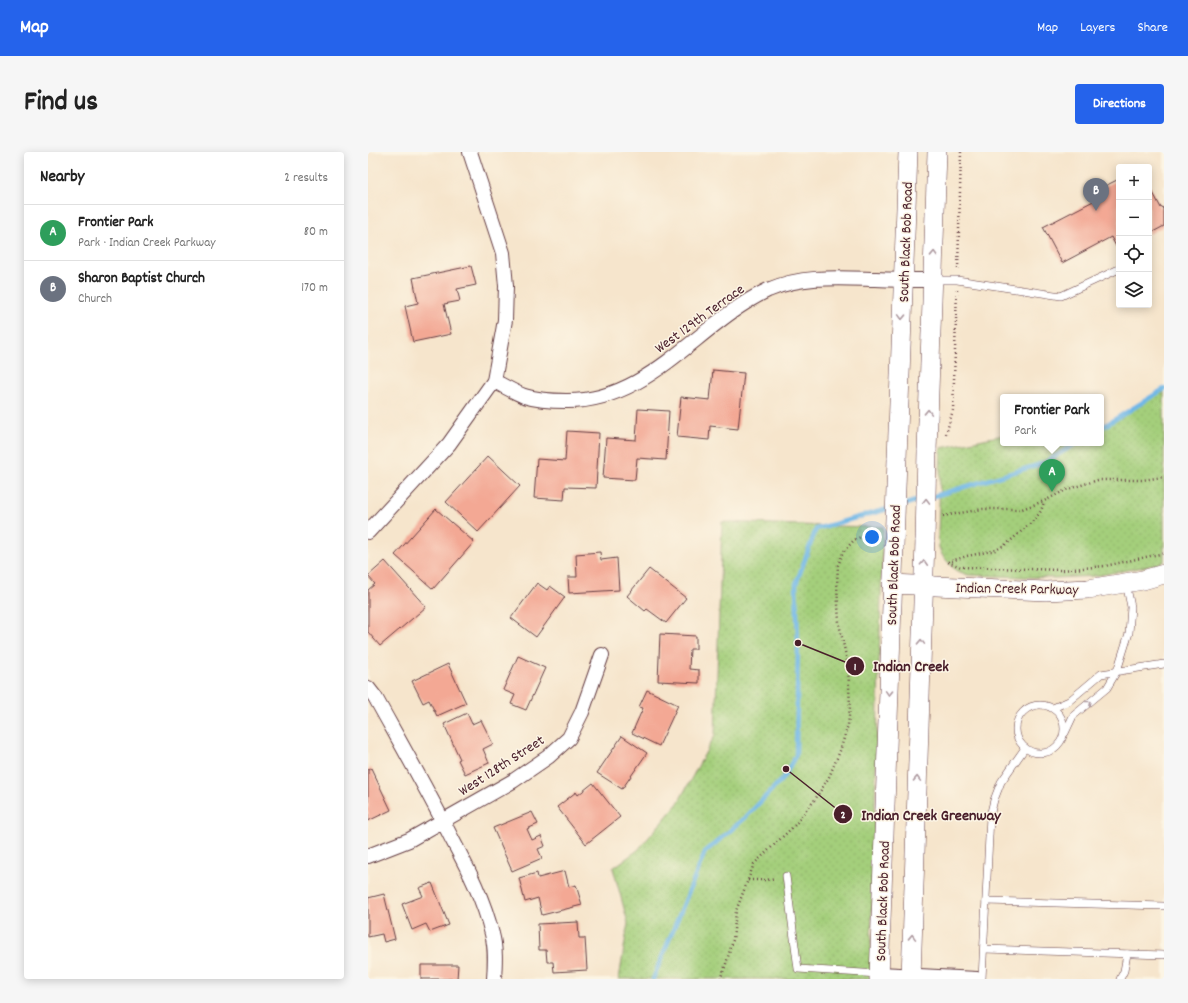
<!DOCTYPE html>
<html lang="en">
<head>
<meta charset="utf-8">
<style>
	:root { --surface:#fff; --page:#f6f6f6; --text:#222; --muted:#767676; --line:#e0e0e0; --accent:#2563eb }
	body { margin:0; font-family:Dekko,sans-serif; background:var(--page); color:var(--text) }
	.controls { position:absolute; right:12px; top:12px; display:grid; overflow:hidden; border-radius:4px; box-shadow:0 2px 10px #0003 }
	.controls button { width:36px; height:36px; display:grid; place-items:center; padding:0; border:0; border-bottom:1px solid var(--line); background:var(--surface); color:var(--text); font:20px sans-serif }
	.you { position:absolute; left:504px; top:385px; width:14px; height:14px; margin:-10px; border:3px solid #fff; border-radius:50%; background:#1a73e8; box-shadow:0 0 0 6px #1a73e833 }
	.badge { display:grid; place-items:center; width:26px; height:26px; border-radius:50%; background:var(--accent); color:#fff; font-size:13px; font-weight:700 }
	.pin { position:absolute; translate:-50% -33px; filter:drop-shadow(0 1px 2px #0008) }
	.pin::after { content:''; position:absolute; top:21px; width:14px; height:12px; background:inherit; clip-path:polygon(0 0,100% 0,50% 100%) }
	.popup { position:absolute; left:632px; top:242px; width:104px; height:52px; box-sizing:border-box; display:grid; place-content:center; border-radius:4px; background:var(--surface); filter:drop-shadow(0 1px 3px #0005); font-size:13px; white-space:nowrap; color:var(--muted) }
	.popup b { font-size:15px; color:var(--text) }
	.popup::after { content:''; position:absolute; left:50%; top:100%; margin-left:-8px; border:8px solid transparent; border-top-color:var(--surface) }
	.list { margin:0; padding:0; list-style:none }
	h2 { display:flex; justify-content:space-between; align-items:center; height:52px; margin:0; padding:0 16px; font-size:17px }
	h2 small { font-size:13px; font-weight:400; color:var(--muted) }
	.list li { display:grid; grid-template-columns:26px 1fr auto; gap:12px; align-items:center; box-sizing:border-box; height:56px; padding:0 16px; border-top:1px solid var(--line) }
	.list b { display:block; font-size:15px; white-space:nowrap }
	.list p { margin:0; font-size:13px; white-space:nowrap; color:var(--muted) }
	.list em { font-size:13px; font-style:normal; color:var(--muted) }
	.icon { flex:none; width:22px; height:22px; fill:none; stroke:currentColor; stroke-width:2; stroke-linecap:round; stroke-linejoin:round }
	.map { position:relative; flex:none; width:796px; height:827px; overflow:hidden; border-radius:4px }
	header { display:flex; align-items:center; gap:24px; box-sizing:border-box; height:56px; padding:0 20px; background:var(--accent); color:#fff }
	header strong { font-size:19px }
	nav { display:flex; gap:22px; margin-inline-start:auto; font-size:14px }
	.intro { display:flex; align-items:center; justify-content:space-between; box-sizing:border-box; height:96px; padding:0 24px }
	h1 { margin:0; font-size:28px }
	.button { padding:10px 18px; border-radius:4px; background:var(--accent); color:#fff; font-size:14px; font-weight:700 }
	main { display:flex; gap:24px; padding:0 24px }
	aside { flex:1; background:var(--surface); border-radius:4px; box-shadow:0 2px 10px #0003 }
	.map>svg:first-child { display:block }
</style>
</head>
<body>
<header>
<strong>Map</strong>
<nav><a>Map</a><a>Layers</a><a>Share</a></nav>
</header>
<div class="intro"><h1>Find us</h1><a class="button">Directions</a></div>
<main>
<aside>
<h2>Nearby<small>2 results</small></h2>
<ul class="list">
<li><span class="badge" style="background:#2e9e5b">A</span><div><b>Frontier Park</b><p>Park · Indian Creek Parkway</p></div><em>80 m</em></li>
<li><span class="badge" style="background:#6b7280">B</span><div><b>Sharon Baptist Church</b><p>Church</p></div><em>170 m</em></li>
</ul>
</aside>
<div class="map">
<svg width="796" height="827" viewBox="0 0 796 827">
	<defs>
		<pattern id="grass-dots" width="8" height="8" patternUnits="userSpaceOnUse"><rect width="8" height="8" fill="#a4cf7c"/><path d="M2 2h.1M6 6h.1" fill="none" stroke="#8fb16b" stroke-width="1.8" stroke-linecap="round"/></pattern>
	</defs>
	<rect width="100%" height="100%" fill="#fcf5e5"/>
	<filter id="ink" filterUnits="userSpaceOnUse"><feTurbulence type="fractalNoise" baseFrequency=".025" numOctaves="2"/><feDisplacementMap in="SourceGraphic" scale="8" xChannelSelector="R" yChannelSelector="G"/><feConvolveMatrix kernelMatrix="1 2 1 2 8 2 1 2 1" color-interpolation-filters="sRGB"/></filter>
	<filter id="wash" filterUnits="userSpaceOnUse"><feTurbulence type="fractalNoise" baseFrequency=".012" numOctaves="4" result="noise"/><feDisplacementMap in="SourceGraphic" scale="16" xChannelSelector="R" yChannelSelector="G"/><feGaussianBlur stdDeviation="0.9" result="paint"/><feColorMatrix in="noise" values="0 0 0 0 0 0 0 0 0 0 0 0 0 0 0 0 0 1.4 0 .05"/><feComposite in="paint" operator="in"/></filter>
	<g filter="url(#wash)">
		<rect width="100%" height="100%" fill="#f6e5cc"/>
		<g fill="url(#grass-dots)" stroke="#777754">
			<path d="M796 237V410L786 413 728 424 686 426 600 423 587 418 580 410 574 403 571 395 570 384 573 296 635 283V291H733V276Z"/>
			<path d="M354 370 459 374 515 375 502 827H251L260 771 245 716 270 698 310 651 347 583Z"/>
		</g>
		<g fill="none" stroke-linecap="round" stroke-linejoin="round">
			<g stroke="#70b7e7" stroke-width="4.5">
				<path d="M733 276 796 237"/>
				<path d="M563 345 676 311 709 291"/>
				<path d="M532 354 554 347"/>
				<path d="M285 827 337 700 377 666 415 626 428 603 430 491 428 432 448 377 523 356"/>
			</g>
		</g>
		<g id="blocks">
			<g fill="#f3a894">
				<path d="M751 27V98H750L743 85 694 111 675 75 737 43 733 36Z"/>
				<path d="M781 33 793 56 795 55 796 57V74L781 82Z"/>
				<path d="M103 114 108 133 89 137 92 149 76 152 83 182 45 190 37 154 50 151 45 126Z"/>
				<path d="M345 218 376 221 370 277 342 274 341 288 309 285 313 245 342 248Z"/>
				<path d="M270 257 301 259 298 308 269 306 267 328 235 326 238 286 268 288Z"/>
				<path d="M199 279 231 281 228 336 197 335 196 348 166 346 169 307 197 309Z"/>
				<path d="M120 304 152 334 110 380 78 350Z"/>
				<path d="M68 357 106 390 65 437 27 403Z"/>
				<path d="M232 400 233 408 249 406 251 438 201 441 200 425H209L208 402Z"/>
				<path d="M17 409 58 455 12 494 0 480V438L7 432 0 424Z"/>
				<path d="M281 417 318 446 298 471 279 457 277 459 259 444Z"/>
				<path d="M169 431 179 438 182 434 197 445 168 485 143 466Z"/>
				<path d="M292 482 328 484V497H322L321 517 331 518V531L290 529Z"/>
				<path d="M150 504 177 516 158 558 143 552 147 543 135 538Z"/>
				<path d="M80 512 98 551 69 564 61 548 55 551 44 529Z"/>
				<path d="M279 538 310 553 291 594 264 581 275 556 271 555Z"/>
				<path d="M99 561 104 572 113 568 125 592 115 597 121 611 97 622 90 608 92 607 76 572Z"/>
				<path d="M254 584 279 601 254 637 229 621Z"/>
				<path d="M3 616 23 658 0 669V618Z"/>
				<path d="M225 631 252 665 218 692 189 655 208 640 210 643Z"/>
				<path d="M164 660 170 672 159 677 164 688 173 684 177 694 170 697 174 706 144 719 125 676Z"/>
				<path d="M197 719 201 735 208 733 214 753 174 763 170 746 157 750 151 726 169 721 170 726Z"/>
				<path d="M64 731 81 773 62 780 58 772 44 778 34 752 55 744 51 736Z"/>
				<path d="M16 742 27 787 16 790 14 782 0 785V746Z"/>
				<path d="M210 770 211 786H217L219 818 186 820 185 810H179L178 798H171L170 772Z"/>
				<path d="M53 813H90L89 827H53Z"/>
			</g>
		</g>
	</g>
	<g filter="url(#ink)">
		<use href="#blocks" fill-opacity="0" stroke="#643d43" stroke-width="1"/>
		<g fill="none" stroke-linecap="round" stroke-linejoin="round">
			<g stroke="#643d43" stroke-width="8">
				<g id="lane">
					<path d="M565 128H589L693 144 751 117"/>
					<circle cx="672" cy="577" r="24"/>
					<path d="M685 556 701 549 733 522 796 512"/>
					<path d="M697 581 705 564 739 536 749 519 761 481 763 455 758 431"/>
					<path d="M418 724 430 817 511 822"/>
					<path d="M618 749 796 754"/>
					<path d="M616 797 796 803"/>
					<path d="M614 827 622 664 626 648 633 630 657 596"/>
					<path d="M752 827 756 819 759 802"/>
				</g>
			</g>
			<g stroke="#643d43" stroke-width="16">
				<g id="street">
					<path d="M126 229C136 234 146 240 156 244 169 248 184 249 198 249 282 250 330 171 400 138 434 123 472 126 508 127 527 128 546 128 565 128"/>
					<path d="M0 380 81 292 126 229 137 168 138 134 135 101 102 0"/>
					<path d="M0 536 7 545C33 592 60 639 84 687 100 717 116 748 124 782 128 796 127 812 126 827"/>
					<path d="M0 704 41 688 145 629 180 605 201 586 214 560 234 503"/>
					<path d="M512 822 609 827"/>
				</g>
			</g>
			<g stroke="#643d43" stroke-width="20">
				<g id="secondary">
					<path d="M559 299 569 0"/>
					<path d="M529 307 540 0"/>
					<path d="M524 432 678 439 720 437 775 428 796 422"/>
					<path d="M511 827 526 395"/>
					<path d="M543 827 557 388"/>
				</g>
			</g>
			<g stroke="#643d43" stroke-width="2.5" stroke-dasharray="1 3" stroke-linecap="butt">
				<path d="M590 117 593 0"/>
				<path d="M578 282 585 258 589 138"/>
				<path d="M575 364 615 357H654L676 349 700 337 730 328H774L796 325"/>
				<path d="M580 410 593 415 694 418 737 414 796 401"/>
				<path d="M580 410 599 404 628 398 640 391 667 367 673 359 676 350"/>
				<path d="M380 728H398L407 726"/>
				<path d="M352 827 357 815 365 788 368 759 386 712 427 673 448 646 461 625 472 599 480 573 482 555 480 514 471 471 469 433 470 413 476 399 486 388 503 380 509 379"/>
			</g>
			<use href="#lane" stroke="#fff" stroke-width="7"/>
			<use href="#street" stroke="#fff" stroke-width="14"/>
			<use href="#secondary" stroke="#fff" stroke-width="19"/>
			<g stroke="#643d43" stroke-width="20" stroke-linecap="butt">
				<g id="secondary-bridge">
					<path d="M557 388 559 299"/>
					<path d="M526 395 529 307"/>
				</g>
			</g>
			<use href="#secondary-bridge" stroke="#fff" stroke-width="19"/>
		</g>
		<defs><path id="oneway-chevron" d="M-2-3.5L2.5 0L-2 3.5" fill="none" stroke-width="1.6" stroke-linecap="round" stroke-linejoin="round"/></defs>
		<g stroke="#ae9aa0">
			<use href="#oneway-chevron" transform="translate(566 102) rotate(-88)"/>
			<use href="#oneway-chevron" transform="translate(534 165) rotate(92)"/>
			<use href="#oneway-chevron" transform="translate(560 260) rotate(-88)"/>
			<use href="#oneway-chevron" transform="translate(558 349) rotate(-89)"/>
			<use href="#oneway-chevron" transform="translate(556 411) rotate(-87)"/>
			<use href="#oneway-chevron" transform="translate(553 490) rotate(-88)"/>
			<use href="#oneway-chevron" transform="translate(521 541) rotate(92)"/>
			<use href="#oneway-chevron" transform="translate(721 551) rotate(-39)"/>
			<use href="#oneway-chevron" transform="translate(549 627) rotate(-88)"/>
			<use href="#oneway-chevron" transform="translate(544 785) rotate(-88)"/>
		</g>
	</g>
	<g text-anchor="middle" stroke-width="3" stroke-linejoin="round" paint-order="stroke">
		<g font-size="15" fill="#4a1f2b" stroke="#fcf5e5">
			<text transform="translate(537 90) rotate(-88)" y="5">South Black Bob Road</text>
			<text transform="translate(331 166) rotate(-36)" y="5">West 129th Terrace</text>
			<text transform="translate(525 413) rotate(-88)" y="5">South Black Bob Road</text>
			<text transform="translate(649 436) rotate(1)" y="5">Indian Creek Parkway</text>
			<text transform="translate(133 613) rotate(-33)" y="5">West 128th Street</text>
			<text transform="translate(514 749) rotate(-88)" y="5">South Black Bob Road</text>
		</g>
	</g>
	<path fill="none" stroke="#4a1f2b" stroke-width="1.5" d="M430 491L487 514M418 617L475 662"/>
	<g fill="#4a1f2b" stroke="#fcf5e5" stroke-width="1.5">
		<circle cx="430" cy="491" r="4"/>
		<circle cx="418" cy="617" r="4"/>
		<circle cx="487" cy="514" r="10"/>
		<circle cx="475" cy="662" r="10"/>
	</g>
	<g font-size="12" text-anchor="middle" font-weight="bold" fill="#fff">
		<text x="487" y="518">1</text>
		<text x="475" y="666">2</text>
	</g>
	<g font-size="16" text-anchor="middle" font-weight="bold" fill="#4a1f2b" stroke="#fcf5e5" stroke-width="3" stroke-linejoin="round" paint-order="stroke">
		<text x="543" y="519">Indian Creek</text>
		<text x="563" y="668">Indian Creek Greenway</text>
	</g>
</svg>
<div class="controls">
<button>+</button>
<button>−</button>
<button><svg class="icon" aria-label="locate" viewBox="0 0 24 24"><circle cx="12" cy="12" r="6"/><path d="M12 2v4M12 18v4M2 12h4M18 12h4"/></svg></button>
<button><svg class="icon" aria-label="layers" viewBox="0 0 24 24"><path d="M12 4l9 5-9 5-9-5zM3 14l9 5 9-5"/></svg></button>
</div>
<div class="you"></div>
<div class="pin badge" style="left:684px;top:340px;background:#2e9e5b">A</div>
<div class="popup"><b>Frontier Park</b>Park</div>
<div class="pin badge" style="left:728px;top:59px;background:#6b7280">B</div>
</div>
</main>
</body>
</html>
